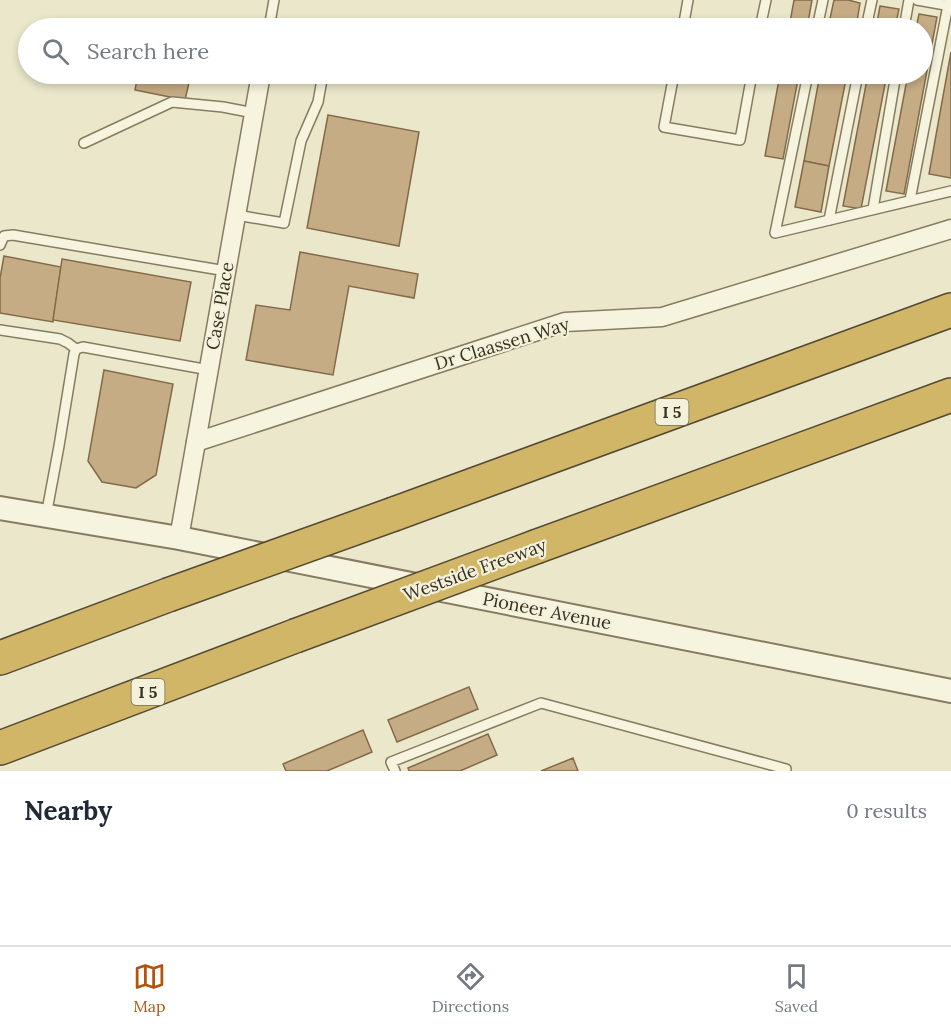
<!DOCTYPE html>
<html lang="en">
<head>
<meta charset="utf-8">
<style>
	:root { --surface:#fff; --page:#f6f6f7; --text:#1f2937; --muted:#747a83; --line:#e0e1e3; --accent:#b45309 }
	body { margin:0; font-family:Lora,serif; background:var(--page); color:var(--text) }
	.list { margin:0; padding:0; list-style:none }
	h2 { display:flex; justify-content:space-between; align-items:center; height:78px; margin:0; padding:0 24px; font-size:26px }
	h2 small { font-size:20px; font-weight:400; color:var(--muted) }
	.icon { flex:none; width:33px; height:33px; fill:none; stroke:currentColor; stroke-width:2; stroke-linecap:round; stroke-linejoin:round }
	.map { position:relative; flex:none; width:951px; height:771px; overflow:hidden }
	.search { position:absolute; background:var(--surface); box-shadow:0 3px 9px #0003; left:18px; right:18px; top:18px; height:66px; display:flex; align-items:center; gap:15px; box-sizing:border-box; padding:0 21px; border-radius:33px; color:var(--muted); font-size:22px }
	.sheet { height:174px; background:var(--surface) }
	nav { display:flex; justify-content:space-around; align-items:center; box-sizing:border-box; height:84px; border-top:2px solid var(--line); background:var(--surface); font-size:16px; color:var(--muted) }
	nav a { display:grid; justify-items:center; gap:3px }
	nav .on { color:var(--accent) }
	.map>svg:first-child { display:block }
</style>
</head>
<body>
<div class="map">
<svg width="951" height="771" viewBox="0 0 951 771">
	<rect width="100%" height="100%" fill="#ebe7cb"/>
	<g fill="#c5ac85" stroke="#836b49" stroke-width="1.5">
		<path d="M794 0H812L807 28H789Z"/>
		<path d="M834 0H848L860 3 856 28H828Z"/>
		<path d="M880 6 899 9 895 28H876Z"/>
		<path d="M919 14 937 17 904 194 886 191 908 74H922V28H916Z"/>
		<path d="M951 52V178L929 174Z"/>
		<path d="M138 74H191L185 100 135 90Z"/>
		<path d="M780 74H799L783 159 765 156Z"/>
		<path d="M820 74H847L829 166 804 161Z"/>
		<path d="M868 74H887L861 209 843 206Z"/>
		<path d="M328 115 419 132 399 246 307 228Z"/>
		<path d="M804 161 829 166 821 212 795 207Z"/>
		<path d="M300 252 418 274 414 298 349 286 333 375 246 360 256 305 290 310Z"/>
		<path d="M4 256 61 267 53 322 0 313V278Z"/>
		<path d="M62 259 191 282 180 341 53 320Z"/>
		<path d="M104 370 173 384 156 475 136 488 102 482 88 461Z"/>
		<path d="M469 687 478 709 397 742 388 720Z"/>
		<path d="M363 730 372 752 327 771H286L283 764Z"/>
		<path d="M488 734 497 755 460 771H409L408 768Z"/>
		<path d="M573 758 578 771H541Z"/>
	</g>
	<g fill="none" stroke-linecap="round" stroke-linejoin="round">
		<g stroke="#867c61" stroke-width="12">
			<g id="service">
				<path d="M917 0 951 6"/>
				<path d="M269 28 274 0"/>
				<path d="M683 28 688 0"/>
				<path d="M760 28 766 0"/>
				<path d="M817 28 823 0"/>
				<path d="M866 28 872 0"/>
				<path d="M904 28 909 0"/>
				<path d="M674 74 664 127 740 140 752 74"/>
				<path d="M808 74 775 233 951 191"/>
				<path d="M84 143 172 102 223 107 254 113"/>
				<path d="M910 200 949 0"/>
				<path d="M873 209 896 74"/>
				<path d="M236 215 284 223 301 141 318 102 323 74"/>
				<path d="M829 220 858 74"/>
				<path d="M0 245 4 236 13 235 226 271"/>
				<path d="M0 330 60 339 68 343 76 349"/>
				<path d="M46 516 59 446 74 354 76 349 83 347 209 370"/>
				<path d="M395 771 391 762 541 703 786 769V771"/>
			</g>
		</g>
		<g stroke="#867c61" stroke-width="21">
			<g id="minor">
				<path d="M196 442 565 322 662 317 951 229"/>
				<path d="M179 538 261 74"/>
			</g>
		</g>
		<g stroke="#867c61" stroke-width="26">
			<path id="tertiary" d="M0 508 179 538 951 691"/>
		</g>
		<g stroke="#554a34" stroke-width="36">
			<g id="motorway">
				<path d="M394 514 951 310"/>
				<path d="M538 546 951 395"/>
				<path d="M0 658 168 595"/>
				<path d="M0 748 295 636"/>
			</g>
		</g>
		<use href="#service" stroke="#f6f4de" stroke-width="9"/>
		<use href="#minor" stroke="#f6f4de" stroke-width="18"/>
		<use href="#tertiary" stroke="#f6f4de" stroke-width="22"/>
		<use href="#motorway" stroke="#d0b666" stroke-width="33"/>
		<g stroke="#554a34" stroke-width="36" stroke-linecap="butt">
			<g id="motorway-bridge">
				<path d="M168 595 394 514"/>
				<path d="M295 636 538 546"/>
			</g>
		</g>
		<use href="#motorway-bridge" stroke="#d0b666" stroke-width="33"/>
	</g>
	<g text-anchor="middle" stroke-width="4.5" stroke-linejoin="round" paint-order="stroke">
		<g fill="#f3f1da" stroke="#706b5a" stroke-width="1.5">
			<rect x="655.5" y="399" width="33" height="26" rx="4.5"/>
			<rect x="131.5" y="679" width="33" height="26" rx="4.5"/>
		</g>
		<g font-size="16" font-weight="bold" fill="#383123">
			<text x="672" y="418">I 5</text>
			<text x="148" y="698">I 5</text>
		</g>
		<g font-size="18" fill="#383123" stroke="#f3f1da">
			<text transform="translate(220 306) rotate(-80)" y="6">Case Place</text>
			<text transform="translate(502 344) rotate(-17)" y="6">Dr Claassen Way</text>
			<text transform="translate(475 570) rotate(-20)" y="6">Westside Freeway</text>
			<text transform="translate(547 611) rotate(11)" y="6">Pioneer Avenue</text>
		</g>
	</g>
</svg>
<div class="search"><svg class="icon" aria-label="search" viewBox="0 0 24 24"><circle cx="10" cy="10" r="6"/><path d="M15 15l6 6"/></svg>Search here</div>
</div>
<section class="sheet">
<h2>Nearby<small>0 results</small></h2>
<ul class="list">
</ul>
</section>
<nav>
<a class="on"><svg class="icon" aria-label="map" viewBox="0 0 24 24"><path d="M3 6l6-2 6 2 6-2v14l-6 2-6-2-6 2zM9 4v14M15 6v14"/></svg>Map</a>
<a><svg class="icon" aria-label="directions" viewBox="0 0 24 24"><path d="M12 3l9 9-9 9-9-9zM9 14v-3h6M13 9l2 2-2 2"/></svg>Directions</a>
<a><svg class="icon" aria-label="saved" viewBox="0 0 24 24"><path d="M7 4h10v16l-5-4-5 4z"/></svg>Saved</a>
</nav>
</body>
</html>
